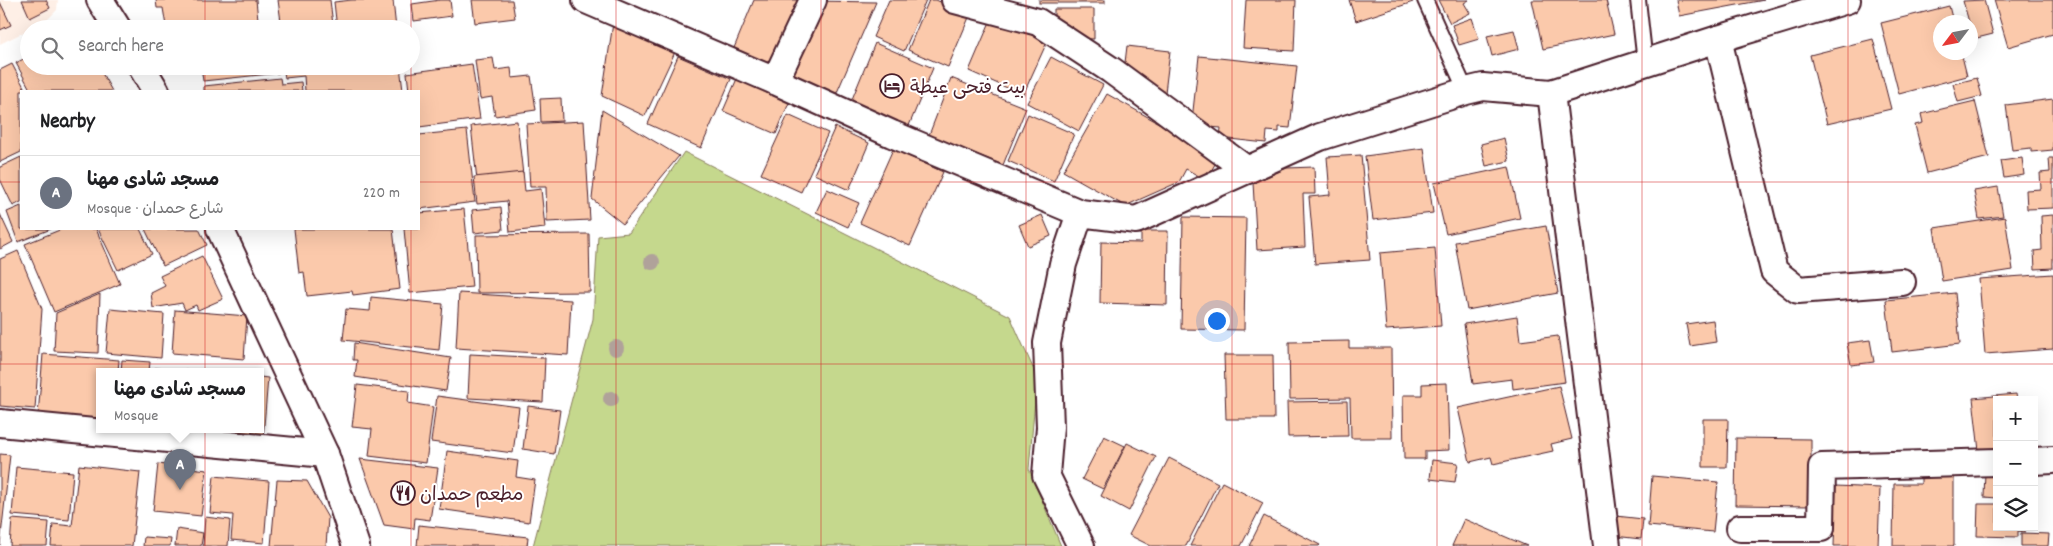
<!DOCTYPE html>
<html lang="en">
<head>
<meta charset="utf-8">
<style>
	:root { --surface:#fff; --page:#f6f6f6; --text:#202124; --muted:#757577; --line:#e0e0e0; --accent:#4a1f2b }
	body { margin:0; font-family:Dekko,"Playpen Sans Arabic",sans-serif; background:var(--page); color:var(--text) }
	.controls { position:absolute; right:15px; bottom:15px; display:grid; overflow:hidden; border-radius:0px; box-shadow:0 5px 20px #0002 }
	.controls button { width:45px; height:45px; display:grid; place-items:center; padding:0; border:0; border-bottom:1px solid var(--line); background:var(--surface); color:var(--text); font:25px sans-serif }
	.compass { position:absolute; left:1933px; top:15px; width:45px; height:45px; border-radius:50%; background:var(--surface); box-shadow:0 5px 20px #0002; rotate:238deg }
	.you { position:absolute; left:1216px; top:320px; width:18px; height:18px; margin:-12px; border:4px solid #fff; border-radius:50%; background:#1a73e8; box-shadow:0 0 0 8px #1a73e833 }
	.badge { display:grid; place-items:center; width:32px; height:32px; border-radius:50%; background:var(--accent); color:#fff; font-size:16px; font-weight:700 }
	.pin { position:absolute; translate:-50% -41px; filter:drop-shadow(0 1px 2px #0008) }
	.pin::after { content:''; position:absolute; top:26px; width:18px; height:15px; background:inherit; clip-path:polygon(0 0,100% 0,50% 100%) }
	.popup { position:absolute; left:96px; top:368px; width:168px; height:65px; box-sizing:border-box; display:grid; place-content:center; border-radius:0px; background:var(--surface); filter:drop-shadow(0 1px 4px #0005); font-size:16px; white-space:nowrap; color:var(--muted) }
	.popup b { font-size:19px; color:var(--text) }
	.popup::after { content:''; position:absolute; left:50%; top:100%; margin-left:-10px; border:10px solid transparent; border-top-color:var(--surface) }
	.list { margin:0; padding:0; list-style:none }
	h2 { display:flex; justify-content:space-between; align-items:center; height:65px; margin:0; padding:0 20px; font-size:21px }
	h2 small { font-size:16px; font-weight:400; color:var(--muted) }
	.list li { display:grid; grid-template-columns:32px 1fr auto; gap:15px; align-items:center; box-sizing:border-box; height:75px; padding:0 20px; border-top:1px solid var(--line) }
	.list b { display:block; font-size:19px; white-space:nowrap }
	.list p { margin:0; font-size:16px; white-space:nowrap; color:var(--muted) }
	.list em { font-size:16px; font-style:normal; color:var(--muted) }
	.icon { flex:none; width:28px; height:28px; fill:none; stroke:currentColor; stroke-width:2; stroke-linecap:round; stroke-linejoin:round }
	.map { position:relative; flex:none; width:2053px; height:546px; overflow:hidden }
	.search { position:absolute; background:var(--surface); box-shadow:0 5px 20px #0002; left:20px; top:20px; width:400px; height:55px; display:flex; align-items:center; gap:12px; box-sizing:border-box; padding:0 18px; border-radius:28px; color:var(--muted); font-size:19px }
	.panel { position:absolute; background:var(--surface); box-shadow:0 5px 20px #0002; left:20px; top:90px; width:400px; height:140px; border-radius:0px }
	.map>svg:first-child { display:block }
</style>
</head>
<body>
<div class="map">
<svg width="2053" height="546" viewBox="0 0 2053 546">
	<rect width="100%" height="100%" fill="#fff"/>
	<filter id="ink" filterUnits="userSpaceOnUse"><feTurbulence type="fractalNoise" baseFrequency=".02" numOctaves="2"/><feDisplacementMap in="SourceGraphic" scale="10" xChannelSelector="R" yChannelSelector="G"/><feConvolveMatrix kernelMatrix="1 2 1 2 8 2 1 2 1" color-interpolation-filters="sRGB"/></filter>
	<g filter="url(#ink)">
		<path fill="#feefe6" d="M0 0H58L57 10 46 21 0 44Z"/>
		<path fill="#c5d88d" stroke="#887c5c" d="M684 152 1010 316 1037 377 1029 469 1061 546H533L593 319 598 236 629 233Z"/>
		<g fill="#fbc9ab" stroke="#4a1f2b">
			<path d="M22 0H46L50 8 30 18Z"/>
			<path d="M156 0H256L259 29H172V25L166 26 163 8H157Z"/>
			<path d="M278 0H330L333 25 282 29Z"/>
			<path d="M352 0H393L396 29H337L334 2Z"/>
			<path d="M440 0H450L452 16 414 21 412 4Z"/>
			<path d="M472 0H512L515 18 475 23Z"/>
			<path d="M754 0H805L776 67 734 48Z"/>
			<path d="M889 0H926L904 51 873 37Z"/>
			<path d="M929 0H936L970 15 948 67 908 50Z"/>
			<rect x="1039" y="0" width="66" height="3"/>
			<path d="M1246 0H1296L1294 51 1243 48Z"/>
			<path d="M1349 0H1412L1413 2 1356 21Z"/>
			<path d="M1438 0H1469L1464 3 1470 13 1450 23Z"/>
			<path d="M1532 0H1606L1614 34 1543 49Z"/>
			<path d="M1676 0H1764L1679 16Z"/>
			<path d="M1984 0 1993 34 1973 39 1970 22H1969L1963 1Z"/>
			<path d="M1994 0H2053V34L2008 47Z"/>
			<path d="M815 1 876 2 835 97 784 75Z"/>
			<path d="M0 2 11 25 0 30Z"/>
			<path d="M1949 6 1953 22H1940V52H1961L1967 76 1899 94 1881 23Z"/>
			<path d="M1054 9H1094V39L1073 38 1054 24Z"/>
			<path d="M992 17 1047 42 1023 95 969 71Z"/>
			<path d="M1472 18 1479 39 1459 45 1452 25Z"/>
			<path d="M613 23 675 52 645 116 602 96Z"/>
			<path d="M1514 30 1519 49 1492 56 1487 36Z"/>
			<path d="M1873 39 1891 109 1827 124 1810 55Z"/>
			<path d="M875 43 933 68 908 128 850 104Z"/>
			<path d="M1127 46 1170 51 1164 101 1124 71Z"/>
			<path d="M29 56V66H98L112 91H31L16 63Z"/>
			<path d="M678 56 731 79 701 148 648 124Z"/>
			<path d="M1199 56 1297 66 1290 128 1279 127V132L1267 131 1266 143 1220 138 1221 128 1198 126 1192 120Z"/>
			<path d="M1051 57 1103 85 1079 131 1027 103Z"/>
			<path d="M493 58 495 70 511 68 512 78 531 76 536 110 495 116 492 97 480 99 475 60Z"/>
			<path d="M12 64 26 91H21V152L0 162V70Z"/>
			<path d="M472 64 480 119 419 127V91H409L407 73Z"/>
			<path d="M201 66H278L279 73 203 81Z"/>
			<path d="M283 66H400L403 91H305L304 76 285 78Z"/>
			<path d="M739 74 791 98 776 134 723 111Z"/>
			<path d="M280 78 281 84 301 82 302 91H204V86Z"/>
			<path d="M951 78 1026 108 1003 165 929 135Z"/>
			<path d="M1977 78 1982 96 1958 102 1953 84Z"/>
			<path d="M1107 94 1219 157 1206 180 1186 169 1179 182 1125 206 1063 171Z"/>
			<path d="M561 98 562 121 541 122 540 99Z"/>
			<path d="M2053 99V150L2031 152V148L2012 150 2006 105Z"/>
			<path d="M1975 101 1989 157 1927 173 1915 125 1923 123 1921 114Z"/>
			<path d="M602 110 679 156 623 224 592 199Z"/>
			<path d="M1028 114 1074 134 1054 181 1008 161Z"/>
			<path d="M788 115 828 133 801 192 761 174Z"/>
			<path d="M517 121 523 175 477 180 471 126Z"/>
			<path d="M584 121 590 220 547 222 546 187H530L526 124Z"/>
			<path d="M835 127 869 143 849 190 814 174Z"/>
			<path d="M467 130 475 202 419 209V135Z"/>
			<path d="M1504 138 1509 161 1486 166 1481 144Z"/>
			<path d="M1424 148 1433 213 1373 220 1365 156Z"/>
			<path d="M893 149 943 172 910 246 860 223Z"/>
			<path d="M1361 155 1370 260 1315 264 1309 197 1330 195 1327 157Z"/>
			<path d="M21 157V202L13 206 0 179V167Z"/>
			<path d="M2022 158 2024 175 2004 178 2001 161Z"/>
			<path d="M2049 158H2053V208L2027 209 2026 190 2041 189 2040 173 2050 172Z"/>
			<path d="M1314 167 1315 194H1303L1305 247 1257 250 1253 183 1287 168Z"/>
			<path d="M1509 167 1520 218 1446 234 1434 183Z"/>
			<path d="M523 172 525 191 541 189 545 228 510 232 507 201 477 204 474 177Z"/>
			<path d="M1998 187 2003 216 1979 219 1974 191Z"/>
			<path d="M827 189 859 203 848 227 816 212Z"/>
			<path d="M21 206V229H51L18 242 7 212Z"/>
			<path d="M501 207 503 230 474 233 472 210Z"/>
			<path d="M464 209 472 287 410 293 404 229H419V213Z"/>
			<path d="M0 214 13 242 0 249Z"/>
			<path d="M1042 215 1051 236 1028 246 1019 225Z"/>
			<path d="M2053 215V268L2035 269 2034 251 2042 250 2041 216Z"/>
			<path d="M1183 217 1246 218 1244 330 1181 329Z"/>
			<path d="M2005 217 2013 270 1942 281 1934 228Z"/>
			<path d="M1546 226 1558 293 1467 310 1455 242Z"/>
			<path d="M62 229H96L120 284 54 312 25 244Z"/>
			<path d="M98 229H140L152 254 118 270Z"/>
			<path d="M145 229H199L207 245 163 266Z"/>
			<path d="M294 229H393L400 289 353 295 352 291 307 296 304 272 299 273Z"/>
			<path d="M1141 231H1168L1167 305 1100 303 1101 242 1141 243Z"/>
			<path d="M589 234 590 292 477 293 476 235Z"/>
			<path d="M1435 248 1441 326 1386 330 1380 253Z"/>
			<path d="M18 251 42 309 35 409 0 406V259Z"/>
			<path d="M202 256 223 299 198 310 196 305 185 310 182 303 153 308 151 293 165 286 160 276Z"/>
			<path d="M2053 274V349L1985 354 1979 279Z"/>
			<path d="M459 293 571 300 568 355 456 348Z"/>
			<path d="M1955 293 1960 344 1892 352 1886 300Z"/>
			<path d="M100 294 98 353 54 351 56 313Z"/>
			<path d="M371 297 443 304 439 350 343 340 346 309 370 311Z"/>
			<path d="M110 309 164 314 161 358 106 353Z"/>
			<path d="M175 310 247 316 244 359 172 353Z"/>
			<path d="M1517 316 1520 341 1558 336 1565 382 1513 389 1512 379 1473 384 1464 324Z"/>
			<path d="M1713 320 1716 342 1690 346 1686 324Z"/>
			<path d="M1870 340 1874 362 1851 365 1847 343Z"/>
			<path d="M1349 341V348H1391L1392 438H1351L1350 398 1290 399 1289 342Z"/>
			<path d="M354 343 451 358 446 391 355 377 357 360H353Z"/>
			<path d="M43 354 119 360 118 371H100V421L38 416Z"/>
			<path d="M470 354 545 358 543 402 468 398Z"/>
			<path d="M1224 355H1273L1274 419H1226Z"/>
			<path d="M122 360 150 362 149 371H121Z"/>
			<path d="M155 368 194 371H155Z"/>
			<path d="M260 377 268 378 263 438 161 429H260Z"/>
			<path d="M1447 383 1449 450 1425 451V459H1404L1403 395H1422V384Z"/>
			<path d="M357 385 409 391 408 403 433 407 426 463 369 456 372 429 352 427Z"/>
			<path d="M1559 386 1572 439 1551 444 1553 451 1493 464 1491 457 1470 462 1458 408Z"/>
			<path d="M2016 394 2017 400H1997V449L1979 451 1973 398Z"/>
			<path d="M437 396 519 407 513 453 431 442Z"/>
			<path d="M1347 401 1348 436 1288 437 1287 402Z"/>
			<path d="M528 406 560 410 554 454 523 449Z"/>
			<path d="M1703 419H1728L1727 467H1703Z"/>
			<path d="M1104 436 1125 446 1103 489 1082 479Z"/>
			<path d="M1736 438 1811 439V506L1735 505Z"/>
			<path d="M1127 443 1156 457 1129 511 1101 496Z"/>
			<path d="M447 451 518 461 516 477 535 480 529 522 439 509Z"/>
			<path d="M0 454 10 455 0 545Z"/>
			<path d="M1169 458 1218 483 1186 546H1151L1129 535Z"/>
			<path d="M360 459 438 468 430 520 415 518 414 529 384 525Z"/>
			<path d="M1432 460 1458 463 1455 482 1430 479Z"/>
			<path d="M158 464 207 470 201 516 153 511Z"/>
			<path d="M79 465 140 472 132 546H51L53 524 72 526Z"/>
			<path d="M16 467 73 472 69 520 12 515Z"/>
			<path d="M1921 471H1954V546H1893L1894 484H1921Z"/>
			<path d="M1985 472 1997 473V498L1984 497Z"/>
			<path d="M214 476 269 481 264 543 231 540 233 515 210 513Z"/>
			<path d="M1652 476 1718 482 1713 532 1648 526Z"/>
			<path d="M277 480 307 481 328 518 326 546H271Z"/>
			<path d="M1222 482 1263 503 1241 546H1190Z"/>
			<path d="M1836 486 1880 488 1878 546H1834Z"/>
			<path d="M1978 504H1997V527H2026L2025 532 2018 531V537L1977 536Z"/>
			<path d="M1264 516 1320 545 1319 546H1249Z"/>
			<path d="M1616 516 1643 519 1641 539 1614 536Z"/>
			<path d="M205 517 230 520 228 546H203Z"/>
			<path d="M12 519 49 522 47 546H10Z"/>
			<path d="M1464 519 1527 546H1452Z"/>
			<path d="M419 525 528 537 527 546H417Z"/>
			<path d="M177 529 203 533 201 546H175Z"/>
			<path d="M2021 533 2049 534 2048 546H2021Z"/>
			<path d="M144 537 171 539 170 546H143Z"/>
		</g>
		<g fill="none" stroke-linecap="round" stroke-linejoin="round">
			<g stroke="#4a1f2b" stroke-width="18">
				<g id="service">
					<path d="M1425 0 1466 91"/>
					<path d="M1638 0 1645 63"/>
				</g>
			</g>
			<g stroke="#4a1f2b" stroke-width="30">
				<g id="minor">
					<path d="M100 0 118 29"/>
					<path d="M586 0 775 81 813 0"/>
					<path d="M955 0 1038 22 1111 70 1247 170"/>
					<path d="M1718 39 1774 271 1798 290 1902 282"/>
					<path d="M141 66 156 91"/>
					<path d="M775 81 892 134 1080 213"/>
					<path d="M1551 93 1607 546"/>
					<path d="M220 229 325 454 356 546"/>
					<path d="M0 423 325 454"/>
					<path d="M2034 461 2053 460"/>
					<path d="M1740 528H1821L1822 467 1997 462"/>
					<path d="M1081 546 1046 475 1050 427 1047 343 1063 264 1080 213 1136 220 1320 137 1466 91 1483 87 1551 93 1718 39 1847 0"/>
				</g>
			</g>
			<use href="#service" stroke="#fff" stroke-width="14"/>
			<use href="#minor" stroke="#fff" stroke-width="26"/>
		</g>
		<g fill="#b0a29a">
			<circle cx="652" cy="262" r="8"/>
			<circle cx="616" cy="348" r="8"/>
			<circle cx="611" cy="399" r="8"/>
		</g>
	</g>
	<path fill="none" stroke="#d62828" stroke-width="1" stroke-opacity="0.55" d="M205 0V29M411 0V29M616 0V546M821 0V546M1026 0V546M1232 0V546M1437 0V546M1642 0V546M1848 0V546M205 66V91M411 66V91M0 182H21M419 182H2053M205 229V546M411 229V546M0 364H2053"/>
	<defs>
		<g id="hotel-ring" transform="scale(1.25)"><circle r="9.5" fill="#fff" stroke="#4a1f2b" stroke-width="1.5"/><path d="M-6-4.5h1.5V1H6V5H4.5V3h-9V5H-6ZM-4 0a1.8 1.8 0 1 1 3.6 0ZM.5 0V-2.5h3Q6-2.5 6 0Z" fill="#4a1f2b"/></g>
		<g id="restaurant-ring" transform="scale(1.25)"><circle r="9.5" fill="#fff" stroke="#4a1f2b" stroke-width="1.5"/><path d="M-5-6h1v4h1v-4h1v4h1v-4h1v5L-1.5 .5V6h-2V.5L-5-1ZM5-6V6H3V1.5H1.5Q1.5-4 5-6Z" fill="#4a1f2b"/></g>
	</defs>
	<g fill-rule="evenodd">
		<use href="#hotel-ring" x="892" y="86"/>
		<use href="#restaurant-ring" x="403" y="493"/>
	</g>
	<g text-anchor="middle" stroke-width="4" stroke-linejoin="round" paint-order="stroke">
		<g font-size="19" fill="#4a1f2b" stroke="#fff" text-anchor="start">
			<text x="910" y="93">بيت فتحى عيطة</text>
			<text x="420" y="500">مطعم حمدان</text>
		</g>
	</g>
</svg>
<div class="controls">
<button>+</button>
<button>−</button>
<button><svg class="icon" aria-label="layers" viewBox="0 0 24 24"><path d="M12 4l9 5-9 5-9-5zM3 14l9 5 9-5"/></svg></button>
</div>
<svg class="compass" viewBox="-18 -18 36 36"><path d="M0-13l5 13h-10z" fill="#e53935"/><path d="M0 13l5-13h-10z" fill="#757577"/></svg>
<div class="you"></div>
<div class="pin badge" style="left:180px;top:490px;background:#6b7280">A</div>
<div class="popup"><b>مسجد شادى مهنا</b>Mosque</div>
<div class="search"><svg class="icon" aria-label="search" viewBox="0 0 24 24"><circle cx="10" cy="10" r="6"/><path d="M15 15l6 6"/></svg>Search here</div>
<section class="panel">
<h2>Nearby<small></small></h2>
<ul class="list">
<li><span class="badge" style="background:#6b7280">A</span><div><b>مسجد شادى مهنا</b><p>Mosque · شارع حمدان</p></div><em>220 m</em></li>
</ul>
</section>
</div>
</body>
</html>
